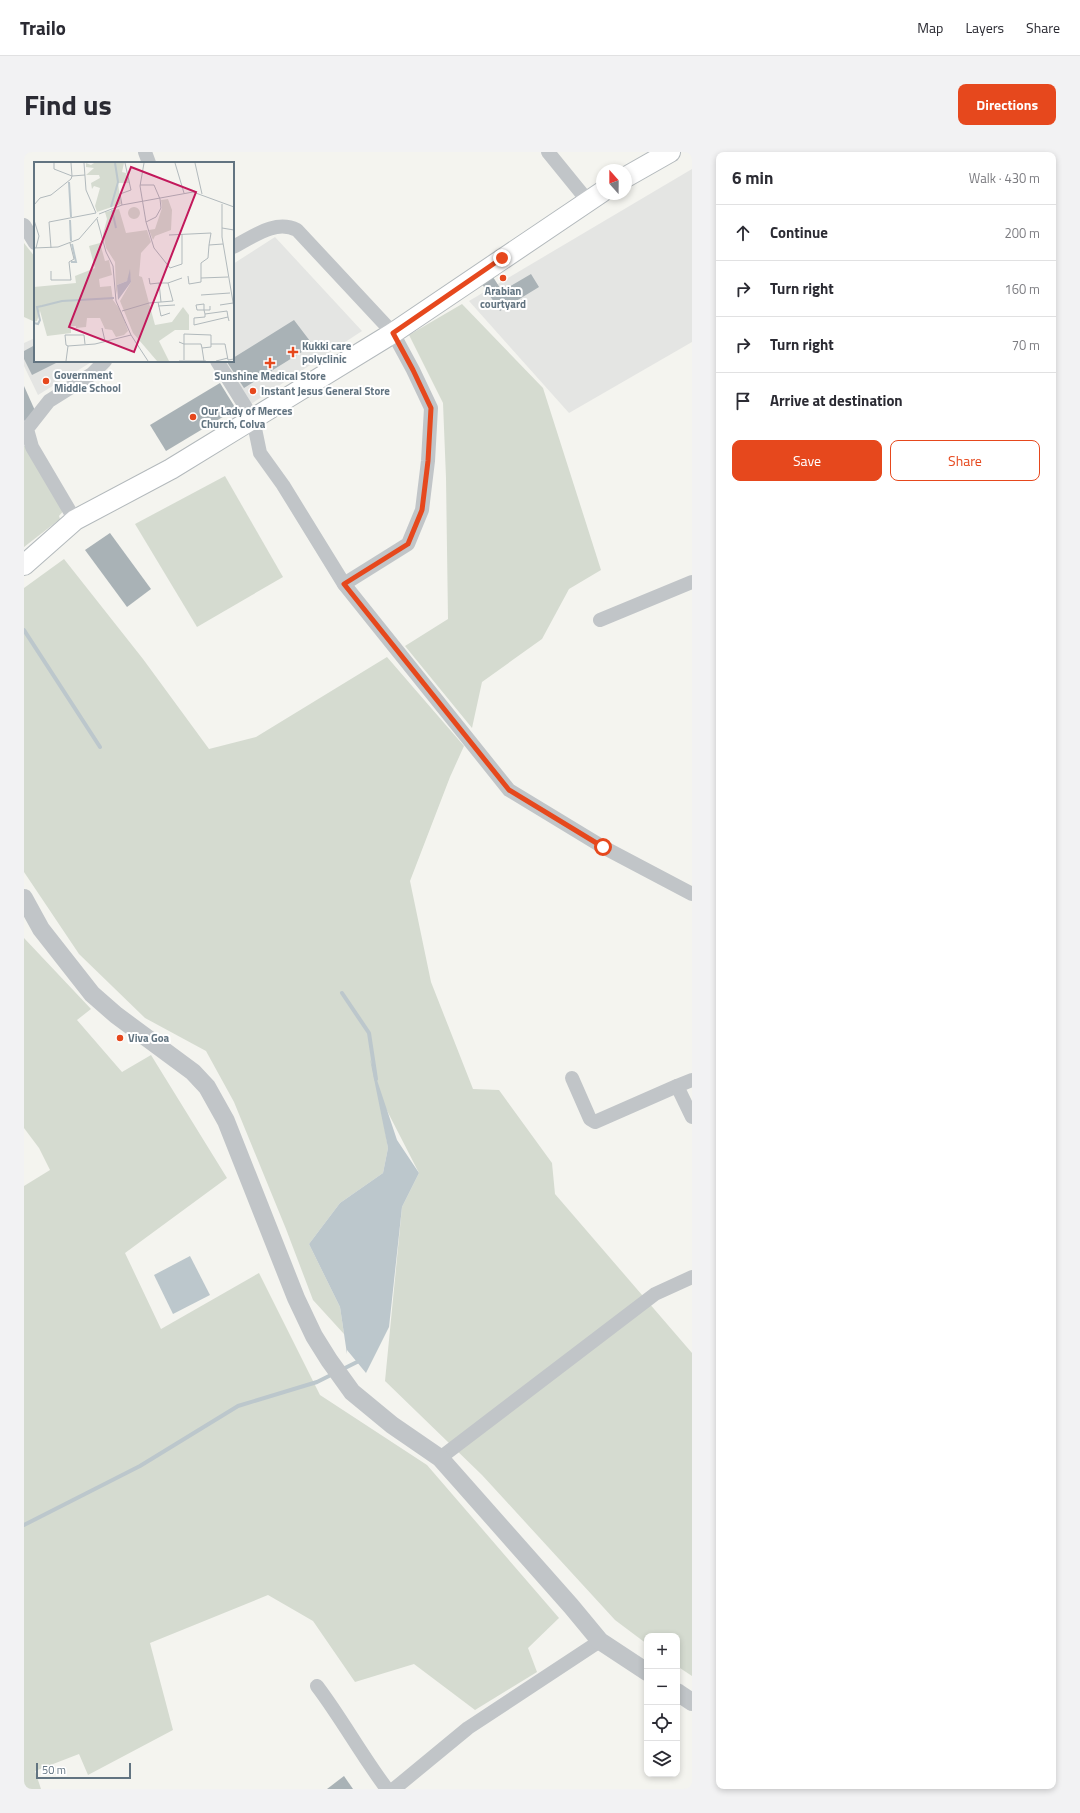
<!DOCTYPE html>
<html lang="en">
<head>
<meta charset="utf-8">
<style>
	:root { --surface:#fff; --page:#f2f2f3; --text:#2b2b33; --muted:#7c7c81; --line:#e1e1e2; --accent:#e6481d }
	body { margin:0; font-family:"Titillium Web",sans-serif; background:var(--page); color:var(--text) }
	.controls { position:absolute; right:12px; bottom:12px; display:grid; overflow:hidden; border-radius:8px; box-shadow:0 2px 6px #0003 }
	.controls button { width:36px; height:36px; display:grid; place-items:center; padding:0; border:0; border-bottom:1px solid var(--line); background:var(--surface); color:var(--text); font:20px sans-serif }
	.compass { position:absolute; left:572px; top:12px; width:36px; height:36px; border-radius:50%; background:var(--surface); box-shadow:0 2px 6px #0003; rotate:339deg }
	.scale { position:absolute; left:12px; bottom:10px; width:95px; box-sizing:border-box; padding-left:4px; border:2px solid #627481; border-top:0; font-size:11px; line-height:14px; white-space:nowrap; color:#627481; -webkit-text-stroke:3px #fff; paint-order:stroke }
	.stop { position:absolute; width:12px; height:12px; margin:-9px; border:3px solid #e6481d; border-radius:50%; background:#fff }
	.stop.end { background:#e6481d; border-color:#fff; box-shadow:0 1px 4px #0008 }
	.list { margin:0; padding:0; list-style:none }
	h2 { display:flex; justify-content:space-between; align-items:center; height:52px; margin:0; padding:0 16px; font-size:17px }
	h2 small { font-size:13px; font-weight:400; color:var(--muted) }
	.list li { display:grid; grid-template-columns:26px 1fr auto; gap:12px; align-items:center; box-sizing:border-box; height:56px; padding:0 16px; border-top:1px solid var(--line) }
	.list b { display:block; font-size:15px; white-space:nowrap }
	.list em { font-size:13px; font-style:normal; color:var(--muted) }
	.actions { display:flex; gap:8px; padding:12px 16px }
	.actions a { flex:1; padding:9px 0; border:1px solid var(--accent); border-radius:8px; text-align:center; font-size:14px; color:var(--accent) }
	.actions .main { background:var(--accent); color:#fff }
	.icon { flex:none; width:22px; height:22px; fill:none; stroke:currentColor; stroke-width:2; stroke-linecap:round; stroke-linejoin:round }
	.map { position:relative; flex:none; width:668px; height:1637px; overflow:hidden; border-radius:8px }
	header { display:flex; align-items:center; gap:24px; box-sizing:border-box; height:56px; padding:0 20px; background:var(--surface); border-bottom:1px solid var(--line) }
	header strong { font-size:19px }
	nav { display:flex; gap:22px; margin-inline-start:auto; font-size:14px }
	.intro { display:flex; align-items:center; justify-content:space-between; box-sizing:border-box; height:96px; padding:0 24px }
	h1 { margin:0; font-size:28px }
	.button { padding:10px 18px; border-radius:8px; background:var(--accent); color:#fff; font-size:14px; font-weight:700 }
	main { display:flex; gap:24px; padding:0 24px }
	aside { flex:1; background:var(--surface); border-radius:8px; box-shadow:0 2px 6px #0003 }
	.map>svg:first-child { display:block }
</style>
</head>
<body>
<header>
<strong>Trailo</strong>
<nav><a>Map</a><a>Layers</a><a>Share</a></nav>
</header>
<div class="intro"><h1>Find us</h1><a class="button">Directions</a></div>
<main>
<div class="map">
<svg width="668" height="1637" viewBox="0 0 668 1637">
	<rect width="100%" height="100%" fill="#f4f4ef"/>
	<g fill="#e4e5e3">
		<path d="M668 17V190L545 261 445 149Z"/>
		<path d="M251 85 338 179 224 254 197 209H209V112Z"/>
		<path d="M11 186V209H69L14 243 0 214V191Z"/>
	</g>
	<g fill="#d5dbd0">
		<path d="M0 91 11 105V170L0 165Z"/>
		<path d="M438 152 519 236 577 418 545 437 518 487 458 530 448 576 381 494 424 467 422 326 419 251 385 183Z"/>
		<path d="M0 294H2L41 357 35 364 36 367 0 395Z"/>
		<path d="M201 324 259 425 173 475 111 372Z"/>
		<path d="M40 407 119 507 185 597 232 585 363 505 440 594 426 625 386 729 407 830 449 937 475 938 528 1011 531 1042 668 1201V1524L653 1514V1484H623V1492L591 1468 458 1323 361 1229 378 1055 395 1021 355 943 364 996 359 1021 316 1051 285 1092 316 1155 320 1182 289 1148 262 1077 210 950 182 899 121 866 55 802 0 720V436Z"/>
		<path d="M0 786 67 857 53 868 98 920 127 903 203 1026 101 1101 137 1177 235 1121 296 1243 403 1313 535 1466 504 1496 513 1520 451 1558 390 1512 331 1530 289 1469 244 1443 126 1491 149 1578 64 1623 55 1602 11 1619 17 1637H0V1034L26 1018 15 996 0 976Z"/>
	</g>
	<g fill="#bcc7cc">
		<path d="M346 907 373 988 395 1021 378 1055 365 1175 342 1221 323 1198V1202L316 1155 285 1092 316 1051 359 1021 364 996Z"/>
		<path d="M166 1104 186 1143 149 1162 130 1123Z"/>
	</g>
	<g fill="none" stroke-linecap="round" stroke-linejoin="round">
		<g stroke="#bcc7cc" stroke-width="4">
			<path d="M0 478 76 595"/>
			<path d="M318 841 345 881 352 927"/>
			<path d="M317 1218 333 1210 336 1206"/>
			<path d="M0 1373 116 1314 214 1254 293 1230 309 1222"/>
		</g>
	</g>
	<g fill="#a9b2b6">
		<path d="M507 122 515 135 476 159 458 132 469 125 478 139Z"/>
		<path d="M270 168 289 193 220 236 203 210 209 209V206Z"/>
		<path d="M11 193V209H36L8 223 0 207V199Z"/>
		<path d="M196 231 212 257 142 299 126 273Z"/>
		<path d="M0 234 13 263 0 269Z"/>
		<path d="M86 381 127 437 103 455 61 398Z"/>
		<path d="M320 1624 329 1637H303Z"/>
	</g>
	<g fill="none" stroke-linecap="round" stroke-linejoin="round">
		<g stroke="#b3b9bc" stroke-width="22">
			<g id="secondary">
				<path d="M602 25 646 0"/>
				<path d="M0 413 51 368 147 317 369 181 578 40"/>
			</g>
		</g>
		<g stroke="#c1c5c8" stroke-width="14">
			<path d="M121 0 125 11"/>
			<path d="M524 0 563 48"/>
			<path d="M0 73 11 91"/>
			<path d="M209 95C229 85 251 67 273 78L369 181 389 218 407 256 404 309 398 358 384 392 320 432"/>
			<path d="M193 209 229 267 236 301 259 333 320 432 485 638 579 695 668 742"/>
			<path d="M51 368 8 295 3 277 25 249 68 222 81 209"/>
			<path d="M576 468 668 430"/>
			<path d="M548 926 566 967 571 970 653 934"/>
			<path d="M668 928 653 934 668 965"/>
			<path d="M416 1306 631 1142 668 1125"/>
			<path d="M293 1534C318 1567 338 1604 363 1637"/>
			<path d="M370 1637 444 1576 576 1489"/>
		</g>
		<g stroke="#c1c5c8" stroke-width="18">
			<path d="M0 746 17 777 68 842 92 863 169 920 183 935 202 969 272 1146 290 1184 305 1208 328 1240 368 1273 416 1306 547 1454 576 1489 623 1520"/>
			<path d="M653 1540 668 1550"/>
		</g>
		<use href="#secondary" stroke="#fff" stroke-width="20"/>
	</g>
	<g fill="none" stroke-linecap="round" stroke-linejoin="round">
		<path stroke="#e6481d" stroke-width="5" d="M478 106 369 181 389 218 407 256 404 309 398 358 384 392 320 432 485 638 579 695"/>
	</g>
	<g fill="#e6481d" stroke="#fff" stroke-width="1.5">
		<circle cx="479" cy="126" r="4"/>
		<path d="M267 194h4v4h4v4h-4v4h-4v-4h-4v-4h4z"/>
		<path d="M244 205h4v4h4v4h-4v4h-4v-4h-4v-4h4z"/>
		<circle cx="22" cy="229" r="4"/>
		<circle cx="229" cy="239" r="4"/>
		<circle cx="169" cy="265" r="4"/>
		<circle cx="96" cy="886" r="4"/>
	</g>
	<g text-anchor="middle" stroke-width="4" stroke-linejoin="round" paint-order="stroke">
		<g font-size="11" font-weight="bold" fill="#627481" stroke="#fff" text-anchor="start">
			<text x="479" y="143" text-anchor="middle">Arabian<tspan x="479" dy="13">courtyard</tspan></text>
			<text x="278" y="198">Kukki care<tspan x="278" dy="13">polyclinic</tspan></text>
			<text x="30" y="227">Government<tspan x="30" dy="13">Middle School</tspan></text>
			<text x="246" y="228" text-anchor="middle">Sunshine Medical Store</text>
			<text x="237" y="243">Instant Jesus General Store</text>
			<text x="177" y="263">Our Lady of Merces<tspan x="177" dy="13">Church, Colva</tspan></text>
			<text x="104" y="890">Viva Goa</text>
		</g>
	</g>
	<g transform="translate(10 10)">
		<rect width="200" height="200" fill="#f4f4ef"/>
		<path d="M52 1 57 3 60 1H90L88 10 92 11 95 21H84L87 42 63 50 61 44 66 26 60 24 58 27 57 21 66 16 65 13H52L60 6 52 5ZM134 37 138 48 137 68 121 74 119 78 115 68 121 67 128 46 127 38ZM94 51a6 6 0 1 1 12 0a6 6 0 1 1-12 0ZM85 47 92 71 113 68 117 80 107 91 105 114 108 115 121 163 138 160 149 145 155 153V168H141L125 179 135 199H123L99 171 86 139 97 120 96 113 93 119 83 123V133L82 128 81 100 72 86 69 72 73 57 71 50ZM66 81 71 99 75 98 78 113 65 117 66 125 77 124 79 138 87 149 94 169 90 173 82 175 78 168 71 167 66 156H53L52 165 42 166V164H37V171L13 174 6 149 3 159 0 160V125L42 121 41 114 61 106 55 84Z" fill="#d5dbd0"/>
		<path d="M96 107 97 120 84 138 83 123 93 119Z" fill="#bcc7cc"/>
		<path fill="none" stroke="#bcc7cc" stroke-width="2" d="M35 20 37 55M77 45 84 20 81 1M78 48 82 66M36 58 37 79M37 100H42L38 82M0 161 4 162 6 158 3 145 8 144 28 139 80 136"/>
		<path fill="none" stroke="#b1b9bc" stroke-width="1" d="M37 1 38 14 51 13M50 1 52 28 62 51M110 1 106 24 112 60 120 86 136 106 148 102V72M141 1 150 31M161 1 168 32M106 23H120L126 37 127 46 122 55 112 60M188 42V75L200 146M0 43 6 36 17 33 37 17 38 14 20 7V1M88 43 86 32 97 28 91 1M65 52 88 43 159 30 200 45M63 57 72 90 79 104 82 139 97 173 114 199M0 58 5 74 2 86M188 66 200 68M135 73 177 71 175 83M0 86 24 85 45 77 64 55M17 86 15 60 62 51M17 109V118H37L35 100 40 97 36 81M154 114 155 122 167 120V101L174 96 175 83 189 82M115 116 116 122 125 121M167 116 194 115M134 121 148 116M167 133 196 131M124 140 127 154 136 151M186 143 199 141M124 144 141 143M88 149 115 141 139 139 134 121H125L127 140M171 152 170 148V142L162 143 163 148H176V144M194 155 193 149 171 152V155L160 156V163L194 155 195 159M68 166 71 179M145 180 150 182V198M51 182 50 173H31L32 183 34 184 61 182 97 173M168 186 167 182H150V172L177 173V182M32 199 34 184M145 199H172M170 199 168 186 177 185V182H191L194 198 200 197M182 199 194 196"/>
		<path fill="#c2185b" fill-opacity="0.15" stroke="#c2185b" stroke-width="2" d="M97 5 162 30 100 190 35 165Z"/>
		<rect width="200" height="200" fill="none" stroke="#627481" stroke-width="2"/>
	</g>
</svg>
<div class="controls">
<button>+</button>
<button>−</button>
<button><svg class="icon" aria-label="locate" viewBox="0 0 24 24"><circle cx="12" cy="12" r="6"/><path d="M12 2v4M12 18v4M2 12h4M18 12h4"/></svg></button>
<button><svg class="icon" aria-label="layers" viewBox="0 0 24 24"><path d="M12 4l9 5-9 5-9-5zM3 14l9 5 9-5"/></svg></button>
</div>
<svg class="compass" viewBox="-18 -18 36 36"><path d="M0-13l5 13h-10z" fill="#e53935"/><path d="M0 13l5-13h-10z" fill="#7c7c81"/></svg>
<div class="scale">50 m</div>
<div class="stop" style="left:579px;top:695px"></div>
<div class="stop end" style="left:478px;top:106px"></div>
</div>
<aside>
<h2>6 min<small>Walk · 430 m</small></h2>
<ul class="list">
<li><svg class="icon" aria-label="ahead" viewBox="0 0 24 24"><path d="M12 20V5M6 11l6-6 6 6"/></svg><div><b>Continue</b></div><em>200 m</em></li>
<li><svg class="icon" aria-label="right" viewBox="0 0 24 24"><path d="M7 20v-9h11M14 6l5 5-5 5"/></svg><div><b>Turn right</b></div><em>160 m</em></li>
<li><svg class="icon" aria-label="right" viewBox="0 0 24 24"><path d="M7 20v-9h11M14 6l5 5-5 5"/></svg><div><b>Turn right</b></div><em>70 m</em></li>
<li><svg class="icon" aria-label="arrive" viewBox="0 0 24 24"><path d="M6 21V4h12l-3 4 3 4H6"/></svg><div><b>Arrive at destination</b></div></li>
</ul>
<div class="actions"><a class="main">Save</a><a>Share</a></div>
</aside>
</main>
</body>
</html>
